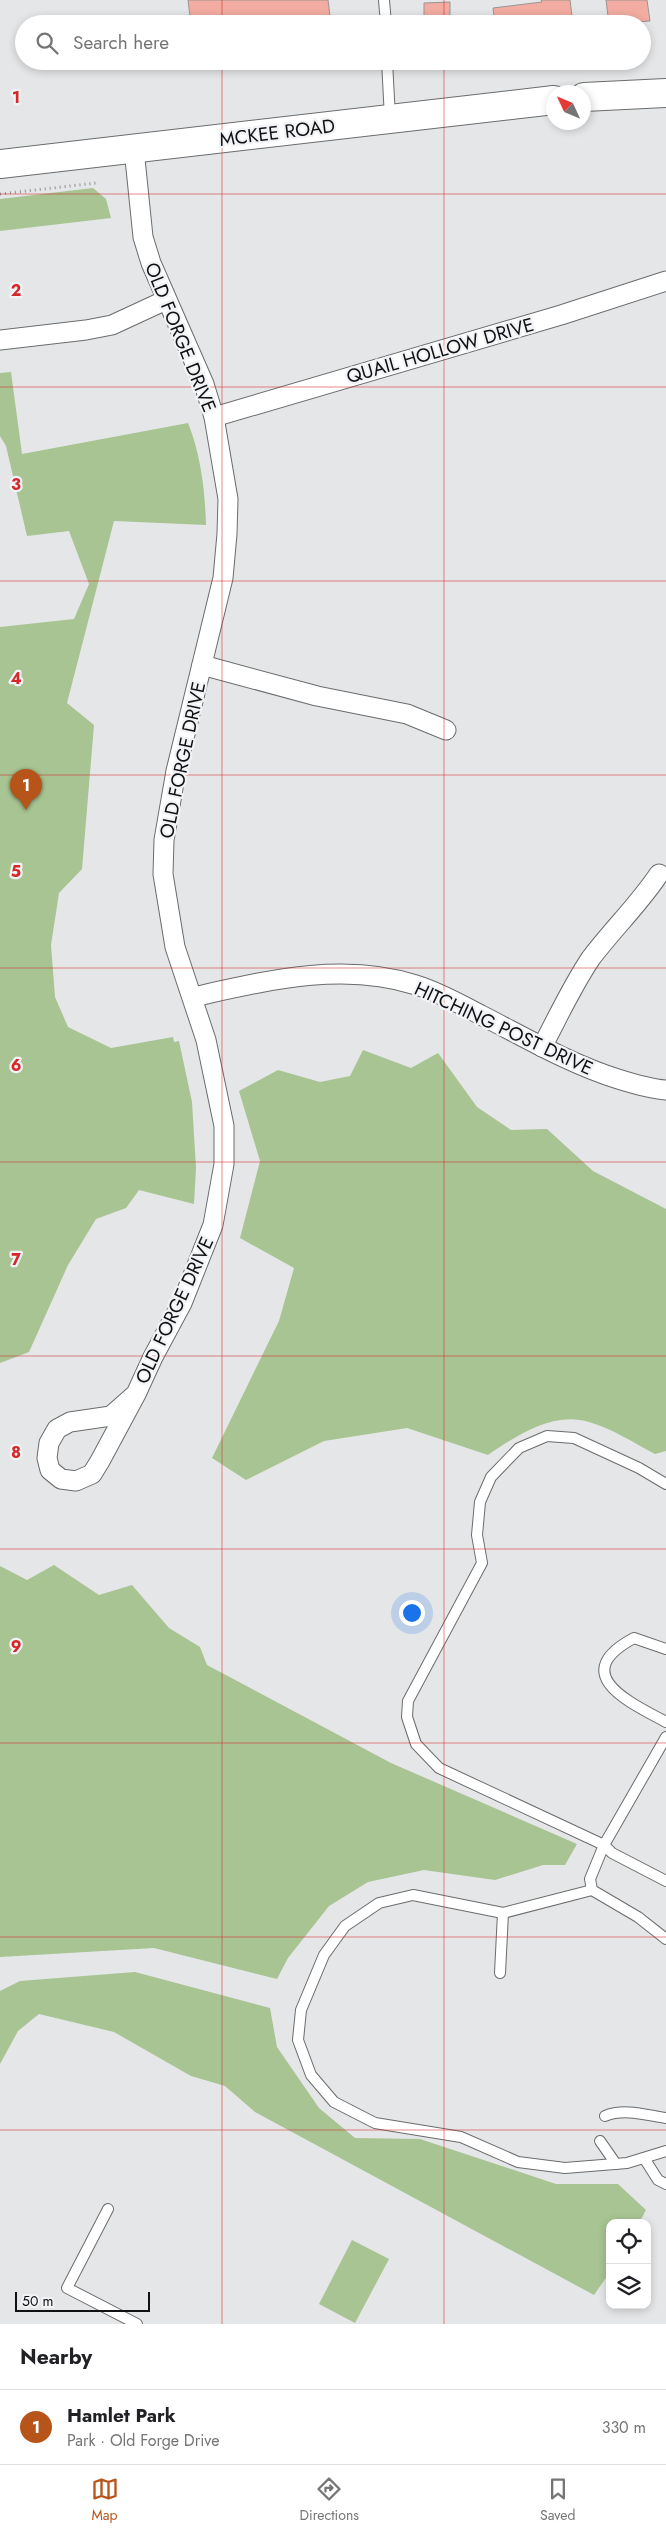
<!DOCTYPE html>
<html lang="en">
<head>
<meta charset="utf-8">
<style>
	:root { --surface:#fff; --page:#f2f2f2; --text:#202124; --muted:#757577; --line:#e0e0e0; --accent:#b65419 }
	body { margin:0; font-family:Jost,sans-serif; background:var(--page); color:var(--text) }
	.controls { position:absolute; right:15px; bottom:15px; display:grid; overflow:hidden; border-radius:10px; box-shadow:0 2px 8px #0003 }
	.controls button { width:45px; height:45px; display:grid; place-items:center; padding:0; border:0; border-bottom:1px solid var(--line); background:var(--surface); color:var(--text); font:25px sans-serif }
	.compass { position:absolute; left:546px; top:85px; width:45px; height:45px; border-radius:50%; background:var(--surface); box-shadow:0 2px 8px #0003; rotate:314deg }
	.scale { position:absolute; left:15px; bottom:12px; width:135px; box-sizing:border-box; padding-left:5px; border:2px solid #101112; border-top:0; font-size:14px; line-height:18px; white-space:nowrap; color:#101112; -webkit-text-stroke:4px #f2f3f6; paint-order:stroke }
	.you { position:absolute; left:411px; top:1612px; width:18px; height:18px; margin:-12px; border:4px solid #fff; border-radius:50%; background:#1a73e8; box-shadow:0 0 0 8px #1a73e833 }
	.badge { display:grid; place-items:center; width:32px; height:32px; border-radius:50%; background:var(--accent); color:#fff; font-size:16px; font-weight:700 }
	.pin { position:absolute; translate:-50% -41px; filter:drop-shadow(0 1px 2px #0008) }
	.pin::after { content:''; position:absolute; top:26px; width:18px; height:15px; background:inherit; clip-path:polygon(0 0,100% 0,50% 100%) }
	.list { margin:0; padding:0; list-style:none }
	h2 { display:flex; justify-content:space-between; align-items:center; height:65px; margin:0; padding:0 20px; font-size:21px }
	h2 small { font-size:16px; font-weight:400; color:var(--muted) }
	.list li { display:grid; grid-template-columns:32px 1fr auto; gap:15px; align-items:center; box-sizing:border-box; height:75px; padding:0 20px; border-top:1px solid var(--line) }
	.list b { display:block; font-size:19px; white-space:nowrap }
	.list p { margin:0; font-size:16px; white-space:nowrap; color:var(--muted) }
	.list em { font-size:16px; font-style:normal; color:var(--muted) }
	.icon { flex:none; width:28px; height:28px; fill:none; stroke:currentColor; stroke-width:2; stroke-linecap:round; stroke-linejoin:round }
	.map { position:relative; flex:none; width:666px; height:2324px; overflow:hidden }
	.search { position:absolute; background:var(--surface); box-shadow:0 2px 8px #0003; left:15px; right:15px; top:15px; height:55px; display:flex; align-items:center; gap:12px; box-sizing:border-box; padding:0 18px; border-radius:28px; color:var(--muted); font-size:19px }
	.sheet { height:140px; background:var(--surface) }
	nav { display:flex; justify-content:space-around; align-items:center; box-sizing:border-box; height:70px; border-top:1px solid var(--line); background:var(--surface); font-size:14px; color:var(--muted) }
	nav a { display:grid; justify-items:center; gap:2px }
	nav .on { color:var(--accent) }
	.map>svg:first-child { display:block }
</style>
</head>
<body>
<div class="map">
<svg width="666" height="2324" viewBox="0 0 666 2324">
	<rect width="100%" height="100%" fill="#e5e6e8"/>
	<g fill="#a7c492">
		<path d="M93 188 106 199 111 218 0 231V199Z"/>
		<path d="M11 372 22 454 188 423C201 455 205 491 206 525L114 521 67 703 94 725 82 869 59 893 51 945 55 997 68 1027 111 1048 173 1037 174 1042 179 1041 192 1102 196 1168 194 1204 139 1190 126 1208 96 1219 68 1265 29 1352 0 1363V627L74 619 89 584 69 531 27 536 6 446 0 436V373Z"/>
		<path d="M363 1050 411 1068 438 1053 477 1107 511 1130 547 1129 593 1171 666 1209V1451L655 1454C634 1443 611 1428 589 1422 553 1411 516 1436 488 1455L407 1428 324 1441 246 1480 212 1458 279 1321 294 1268 240 1238 260 1161 239 1091 278 1070 320 1082 350 1076Z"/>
		<path d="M54 1565 99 1595 132 1585 169 1628 200 1647 207 1665 391 1763 577 1844 565 1865H543L495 1880 424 1870 368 1882 329 1906 288 1958 277 1979 154 1948 0 1957V1566L27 1580Z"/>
		<path d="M135 1972 270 2008 277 2047 319 2108 355 2138 420 2139 556 2184H618L646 2210 639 2223H610V2272L594 2295 255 2112 225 2086 191 2076 114 2032 39 2014 18 2031 0 2064V1991L20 1981Z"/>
		<path d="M352 2240 389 2259 355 2323 319 2304Z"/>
	</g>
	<g fill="#f2aca1" stroke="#989594">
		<path d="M188 0H328L331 24H191Z"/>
		<path d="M541 0H570L573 24H495L493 8 542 2Z"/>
		<path d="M606 0H647L650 21 609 24Z"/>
		<path d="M450 2V24H424V3Z"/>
	</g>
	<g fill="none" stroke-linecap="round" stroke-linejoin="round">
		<g stroke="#6a6c6d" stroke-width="12">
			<g id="service">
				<path d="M384 0 386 24"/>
				<path d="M387 61 390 118"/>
				<path d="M666 1484 639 1468 574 1438 547 1436 519 1448 491 1477 480 1502 477 1535 482 1563 408 1701 407 1717 416 1744 439 1768 604 1845 612 1853 666 1881"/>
				<path d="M666 1649 634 1638C567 1674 629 1702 666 1722"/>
				<path d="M666 1737 604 1845 590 1879 592 1890 638 1917 666 1939"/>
				<path d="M592 1890 503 1913 413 1895 379 1903 345 1926 324 1955 301 2010 298 2040 311 2075 334 2102 375 2123 461 2137 518 2162 565 2168 627 2163 666 2151"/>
				<path d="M500 1973 503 1913"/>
				<path d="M605 2116C624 2108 646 2115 666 2118"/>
				<path d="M600 2141 616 2164"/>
				<path d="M644 2158 658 2180 666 2184"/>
				<path d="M108 2209 67 2288 137 2324"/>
			</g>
		</g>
		<g stroke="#6a6c6d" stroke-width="21">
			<g id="minor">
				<path d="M134 149 143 237 151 263 204 384 214 417 228 499 227 534 223 578 176 771 164 840 163 874 175 947 206 1040 224 1126V1164L213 1225 182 1303 153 1357 136 1394 100 1461 92 1474 76 1481 61 1479 50 1470 47 1458 49 1443 57 1429 70 1422 111 1416 136 1394"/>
				<path d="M0 340 86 330 112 325 166 300"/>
				<path d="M214 417 561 315 666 281"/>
				<path d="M202 665 317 696 407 714 446 730"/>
				<path d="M193 997C265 981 343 961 416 985 439 992 460 1004 481 1015 526 1038 570 1064 618 1079 634 1084 650 1089 666 1090"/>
				<path d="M542 1047C558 1017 572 986 591 958 613 929 639 904 659 874"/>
			</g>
		</g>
		<g stroke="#6a6c6d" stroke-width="30">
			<g id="secondary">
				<path d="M584 97 666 93"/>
				<path d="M0 164 554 100"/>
			</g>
		</g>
		<path stroke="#909192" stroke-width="3" stroke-dasharray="1 4" stroke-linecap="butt" d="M0 194 96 183"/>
		<use href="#service" stroke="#fff" stroke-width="10"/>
		<use href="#minor" stroke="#fff" stroke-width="19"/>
		<use href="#secondary" stroke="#fff" stroke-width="28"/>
	</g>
	<path fill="none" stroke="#d62828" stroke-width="1" stroke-opacity="0.55" d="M222 0V24M444 0V24M222 61V2324M444 61V2324M0 194H666M0 387H666M0 581H666M0 775H666M0 968H666M0 1162H666M0 1356H666M0 1549H666M0 1743H666M0 1937H666M0 2130H666"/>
	<g text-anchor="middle" stroke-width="4.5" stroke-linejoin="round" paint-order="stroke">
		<g font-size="19" fill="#101112" stroke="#f2f3f6">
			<text transform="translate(277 132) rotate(-7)" y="7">MCKEE ROAD</text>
			<text transform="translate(181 337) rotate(68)" y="7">OLD FORGE DRIVE</text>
			<text transform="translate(440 350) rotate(-16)" y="7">QUAIL HOLLOW DRIVE</text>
			<text transform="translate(182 760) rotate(-78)" y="7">OLD FORGE DRIVE</text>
			<text transform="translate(504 1028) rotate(25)" y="7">HITCHING POST DRIVE</text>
			<text transform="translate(174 1310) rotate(-65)" y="7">OLD FORGE DRIVE</text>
		</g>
	</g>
	<g font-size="16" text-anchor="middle" font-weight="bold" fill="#d62828" stroke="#f2f3f6" stroke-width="4.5" stroke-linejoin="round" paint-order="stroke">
		<text x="16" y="103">1</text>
		<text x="16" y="296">2</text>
		<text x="16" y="490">3</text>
		<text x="16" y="684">4</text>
		<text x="16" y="877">5</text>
		<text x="16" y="1071">6</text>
		<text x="16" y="1265">7</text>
		<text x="16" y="1458">8</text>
		<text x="16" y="1652">9</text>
	</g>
</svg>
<div class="controls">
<button><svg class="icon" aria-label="locate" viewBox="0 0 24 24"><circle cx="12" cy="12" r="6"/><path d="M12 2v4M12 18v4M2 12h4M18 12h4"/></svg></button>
<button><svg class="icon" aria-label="layers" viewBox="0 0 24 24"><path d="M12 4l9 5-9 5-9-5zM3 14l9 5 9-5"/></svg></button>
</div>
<svg class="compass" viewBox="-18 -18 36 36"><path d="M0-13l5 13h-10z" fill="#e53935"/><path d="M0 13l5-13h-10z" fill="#757577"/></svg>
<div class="scale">50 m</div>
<div class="you"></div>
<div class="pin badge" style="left:26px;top:810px">1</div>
<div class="search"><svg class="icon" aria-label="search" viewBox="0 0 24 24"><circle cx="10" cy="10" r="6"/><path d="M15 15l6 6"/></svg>Search here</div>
</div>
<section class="sheet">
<h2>Nearby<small></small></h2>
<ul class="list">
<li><span class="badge">1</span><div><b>Hamlet Park</b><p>Park · Old Forge Drive</p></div><em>330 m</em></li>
</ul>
</section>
<nav>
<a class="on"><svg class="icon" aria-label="map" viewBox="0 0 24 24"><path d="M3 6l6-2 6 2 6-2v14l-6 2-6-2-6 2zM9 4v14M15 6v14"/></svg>Map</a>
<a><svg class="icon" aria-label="directions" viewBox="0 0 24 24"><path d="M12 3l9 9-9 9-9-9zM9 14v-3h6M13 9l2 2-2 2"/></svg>Directions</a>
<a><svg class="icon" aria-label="saved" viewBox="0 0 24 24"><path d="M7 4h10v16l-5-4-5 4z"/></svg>Saved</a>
</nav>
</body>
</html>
